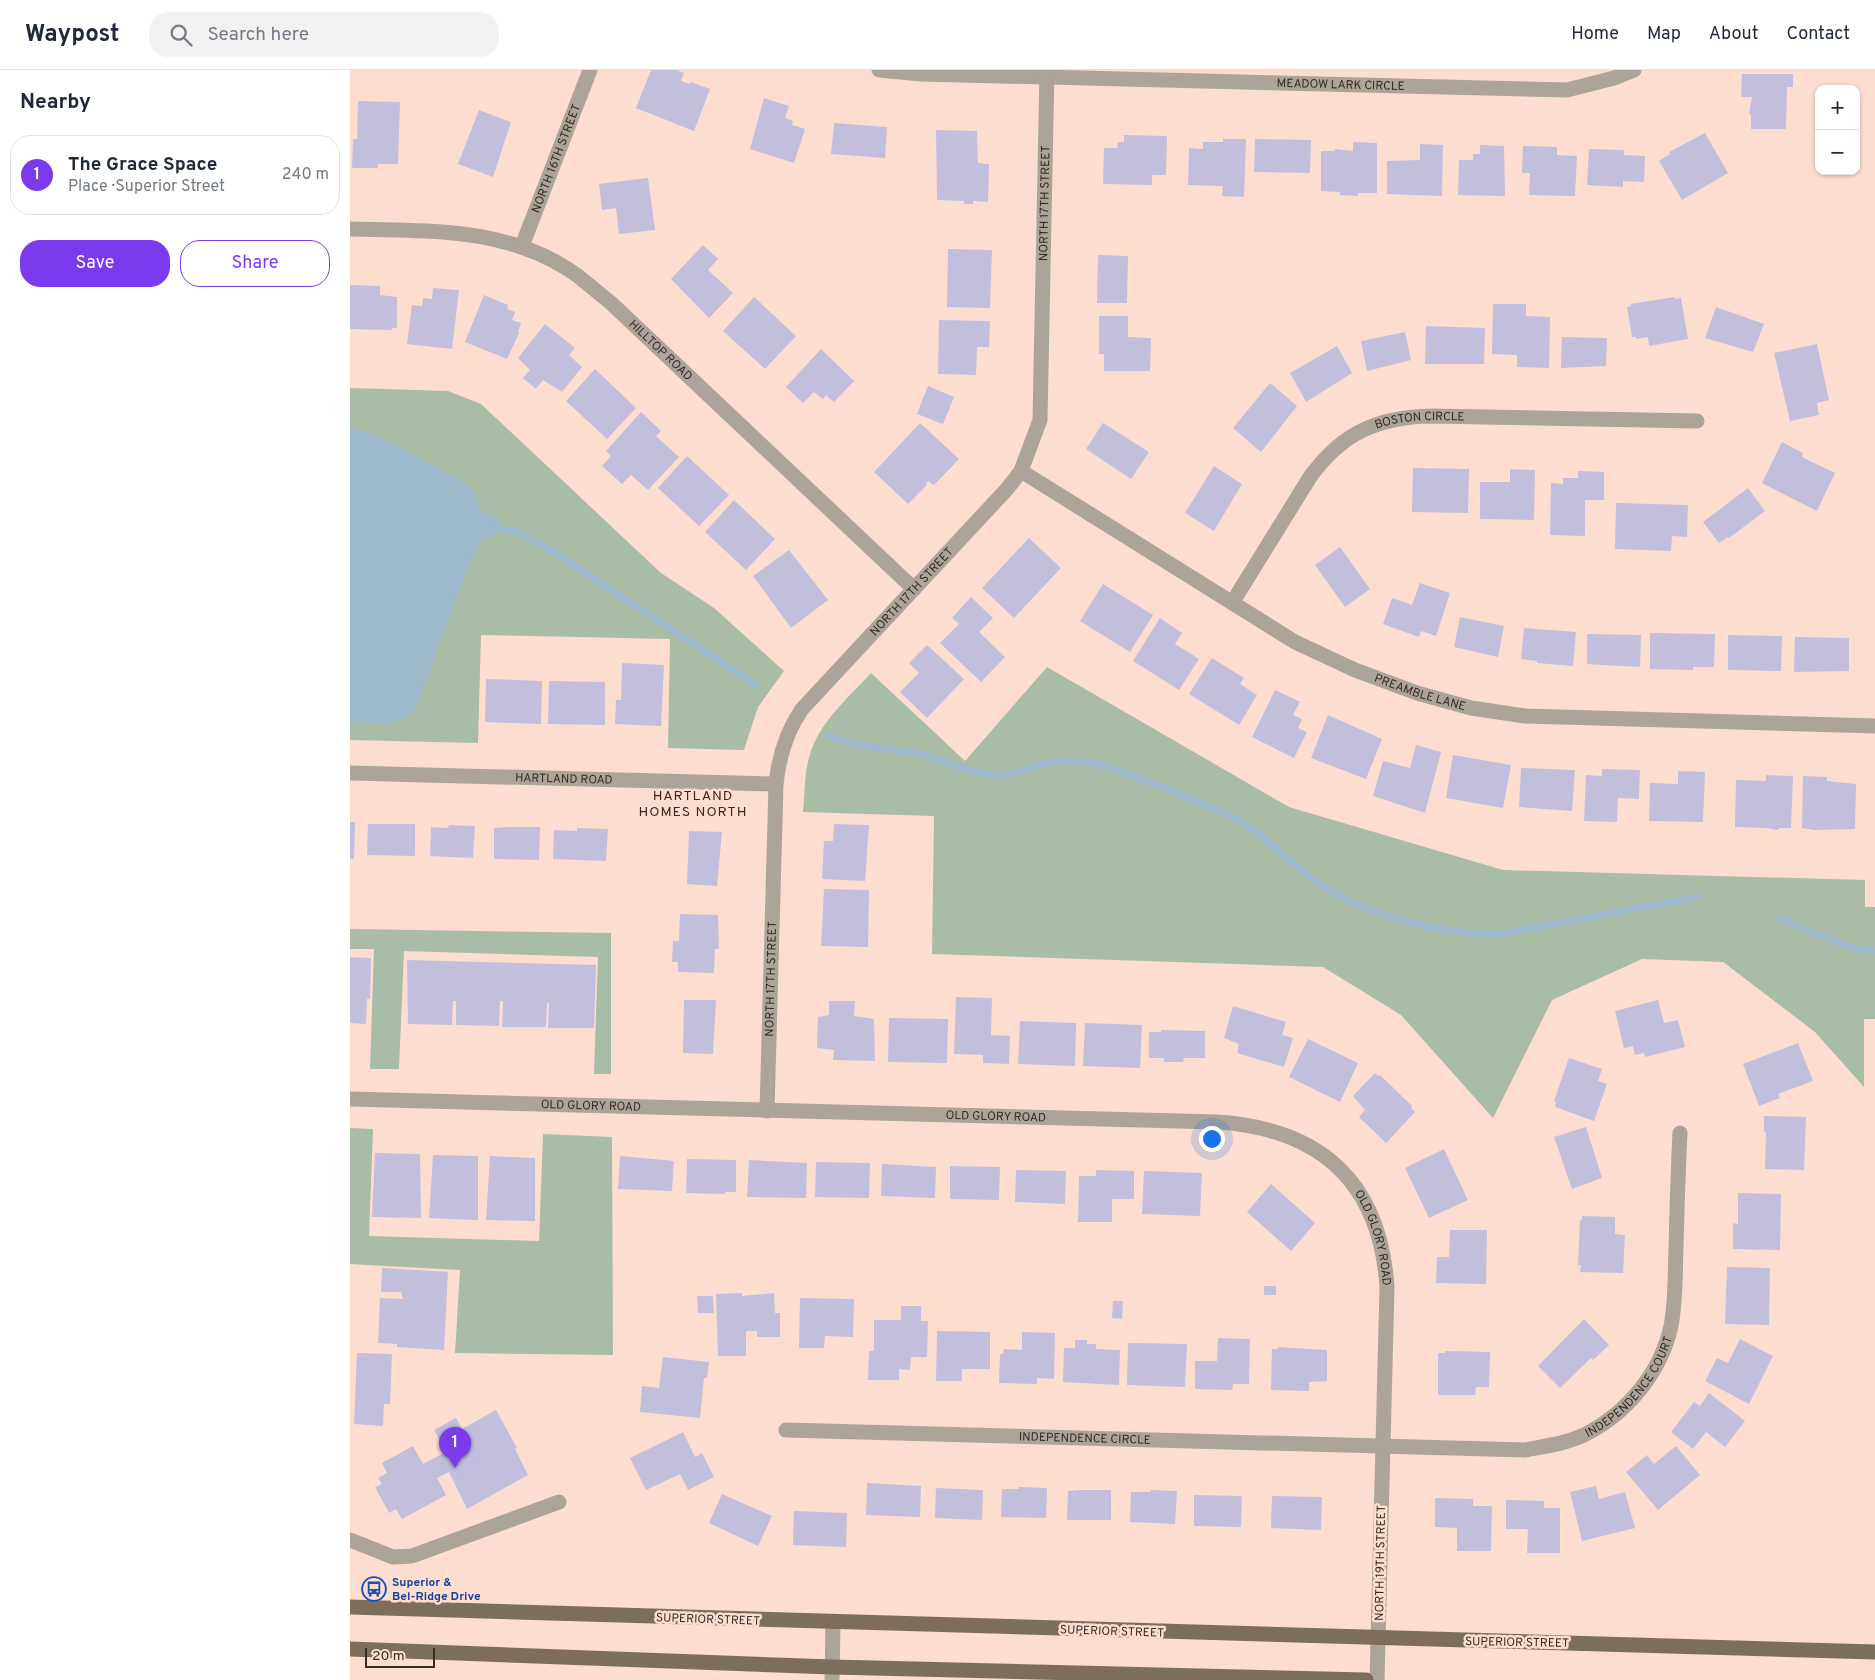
<!DOCTYPE html>
<html lang="en">
<head>
<meta charset="utf-8">
<style>
	:root { --surface:#fff; --page:#f2f2f3; --text:#1f2937; --muted:#747a83; --line:#e0e1e3; --accent:#7c3aed }
	body { margin:0; font-family:Overpass,sans-serif; background:var(--page); color:var(--text) }
	.controls { position:absolute; right:15px; top:15px; display:grid; overflow:hidden; border-radius:10px; box-shadow:0 1px 4px #0004 }
	.controls button { width:45px; height:45px; display:grid; place-items:center; padding:0; border:0; border-bottom:1px solid var(--line); background:var(--surface); color:var(--text); font:25px sans-serif }
	.scale { position:absolute; left:15px; bottom:12px; width:70px; box-sizing:border-box; padding-left:5px; border:2px solid #362a25; border-top:0; font-size:14px; line-height:18px; white-space:nowrap; color:#362a25; -webkit-text-stroke:4px #feddd1; paint-order:stroke }
	.you { position:absolute; left:861px; top:1068px; width:18px; height:18px; margin:-12px; border:4px solid #fff; border-radius:50%; background:#1a73e8; box-shadow:0 0 0 8px #1a73e833 }
	.badge { display:grid; place-items:center; width:32px; height:32px; border-radius:50%; background:var(--accent); color:#fff; font-size:16px; font-weight:700 }
	.pin { position:absolute; translate:-50% -41px; filter:drop-shadow(0 1px 2px #0008) }
	.pin::after { content:''; position:absolute; top:26px; width:18px; height:15px; background:inherit; clip-path:polygon(0 0,100% 0,50% 100%) }
	.list { margin:0; padding:0; list-style:none }
	h2 { display:flex; justify-content:space-between; align-items:center; height:65px; margin:0; padding:0 20px; font-size:21px }
	h2 small { font-size:16px; font-weight:400; color:var(--muted) }
	.list li { display:grid; grid-template-columns:32px 1fr auto; gap:15px; align-items:center; box-sizing:border-box; height:80px; margin:0 10px 10px; padding:0 10px; border:1px solid var(--line); border-radius:20px }
	.list b { display:block; font-size:19px; white-space:nowrap }
	.list p { margin:0; font-size:16px; white-space:nowrap; color:var(--muted) }
	.list em { font-size:16px; font-style:normal; color:var(--muted) }
	.actions { display:flex; gap:10px; padding:15px 20px }
	.actions a { flex:1; padding:11px 0; border:1px solid var(--accent); border-radius:20px; text-align:center; font-size:18px; color:var(--accent) }
	.actions .main { background:var(--accent); color:#fff }
	.icon { flex:none; width:28px; height:28px; fill:none; stroke:currentColor; stroke-width:2; stroke-linecap:round; stroke-linejoin:round }
	.map { position:relative; flex:none; width:1525px; height:1610px; overflow:hidden }
	header { display:flex; align-items:center; gap:30px; box-sizing:border-box; height:70px; padding:0 25px; background:var(--surface); border-bottom:1px solid var(--line) }
	header strong { font-size:24px }
	nav { display:flex; gap:28px; margin-inline-start:auto; font-size:18px }
	.search { width:350px; height:45px; background:var(--page); display:flex; align-items:center; gap:12px; box-sizing:border-box; padding:0 18px; border-radius:20px; color:var(--muted); font-size:19px }
	main { display:flex }
	aside { flex:1; background:var(--surface) }
	.map>svg:first-child { display:block }
</style>
</head>
<body>
<header>
<strong>Waypost</strong>
<div class="search"><svg class="icon" aria-label="search" viewBox="0 0 24 24"><circle cx="10" cy="10" r="6"/><path d="M15 15l6 6"/></svg>Search here</div>
<nav><a>Home</a><a>Map</a><a>About</a><a>Contact</a></nav>
</header>
<main>
<aside>
<h2>Nearby<small></small></h2>
<ul class="list">
<li><span class="badge">1</span><div><b>The Grace Space</b><p>Place · Superior Street</p></div><em>240 m</em></li>
</ul>
<div class="actions"><a class="main">Save</a><a>Share</a></div>
</aside>
<div class="map">
<svg width="1525" height="1610" viewBox="0 0 1525 1610">
	<rect width="100%" height="100%" fill="#feddd1"/>
	<g fill="#a9bca6">
		<path d="M0 318 98 321 131 334 311 503 364 538 434 601 408 637 394 680 318 678 320 569 131 565 128 673 0 670Z"/>
		<path d="M697 597 939 737 1153 800 1515 810V837H1525V949H1514V1017L1465 962 1373 892 1292 889 1202 930 1143 1048 1051 945 973 897 582 884 584 746 453 742C455 724 454 705 459 688 468 653 498 628 521 603L615 691Z"/>
		<path d="M0 859 261 863V1004H244L248 887 54 881 49 999H20L24 879H0Z"/>
		<path d="M0 1058 23 1059 19 1166 189 1171 193 1064 262 1067 263 1285 105 1283 110 1200 0 1194Z"/>
	</g>
	<path fill="#9db9cc" d="M0 359 17 362 48 376 109 410 124 420 133 444 150 448 144 468H133L126 479 93 562 67 637C51 659 24 654 0 651Z"/>
	<g fill="none" stroke-linecap="round" stroke-linejoin="round">
		<g stroke="#9db9cc" stroke-width="7">
			<path d="M147 458 168 462 199 479 406 615"/>
			<path d="M478 665C508 679 541 678 574 685 598 691 620 704 646 705 663 705 675 698 690 695 710 690 726 689 746 694 780 703 812 717 845 731 860 737 876 743 890 751 916 766 936 790 961 808 1014 846 1086 864 1150 864L1348 827"/>
			<path d="M1430 849 1503 878 1525 881"/>
		</g>
	</g>
	<g fill="#c2bfdc">
		<path d="M301 0H326L334 3 331 11 340 14 341 12 360 19 344 61 286 38Z"/>
		<path d="M1392 4H1443V17H1437L1436 59H1401V44H1399L1402 27H1391Z"/>
		<path d="M414 28 439 36 435 48 443 51 442 55 455 59 444 93 400 79Z"/>
		<path d="M8 31 50 32 48 94H28V98H2L3 69H7Z"/>
		<path d="M129 40 161 52 143 107 108 94Z"/>
		<path d="M484 53 537 57 535 88 481 84Z"/>
		<path d="M586 60 627 61 628 93 639 94 638 132 623 131V134H614V131L587 130Z"/>
		<path d="M1355 63 1378 103 1332 130 1309 91 1320 84 1319 82Z"/>
		<path d="M774 65 817 66 816 105H802V115L753 114 754 78H767L768 72H774Z"/>
		<path d="M873 69H896L894 127 872 126 873 116 838 115 839 78 853 79V72H873Z"/>
		<path d="M905 69 961 70 960 103 904 102Z"/>
		<path d="M1003 72 1027 73V123H1008V126L990 125V122L971 121V81H984L985 79 1003 81Z"/>
		<path d="M1070 74 1093 75 1092 126 1037 124V91L1070 90Z"/>
		<path d="M1130 75 1154 76 1155 126 1108 125 1109 90H1123V84H1130Z"/>
		<path d="M1173 76 1207 77V85L1227 86 1225 126 1179 125 1180 103H1172Z"/>
		<path d="M1239 79 1274 80V85L1295 86 1294 112 1273 111V117L1237 115Z"/>
		<path d="M298 108 305 160 269 164 266 138 252 140 249 114Z"/>
		<path d="M353 175 368 189 358 200 383 223 359 248 321 209Z"/>
		<path d="M598 179 642 180 640 238 597 237Z"/>
		<path d="M748 185 778 186 777 233H747Z"/>
		<path d="M0 215 30 216V225L47 227V258H42V260L0 259Z"/>
		<path d="M83 218 109 220 102 279 57 274 62 235 72 236 73 228 82 229Z"/>
		<path d="M134 225 158 235 157 239 165 242 162 250 171 253 168 262 169 263 157 289 115 272Z"/>
		<path d="M404 227 446 266 415 299 373 261Z"/>
		<path d="M1325 227V229L1331 228 1338 269 1299 276 1298 267 1286 269V267H1282L1277 237 1281 236 1280 234Z"/>
		<path d="M1143 234H1176V246L1200 247 1199 298 1167 297V285L1142 284Z"/>
		<path d="M1366 237 1414 254 1403 282 1355 268Z"/>
		<path d="M749 246H778V267L801 268 800 301H754V284H749Z"/>
		<path d="M589 250 640 251 639 277H627L626 305 588 304Z"/>
		<path d="M195 254 225 278 219 285 232 297 212 322 193 310 186 319 173 308 180 300 168 288Z"/>
		<path d="M1076 256 1135 258 1134 294H1075Z"/>
		<path d="M1055 262 1061 290 1017 301 1011 271Z"/>
		<path d="M1212 267 1257 268 1256 296 1211 298Z"/>
		<path d="M1467 274 1479 330 1467 333 1469 345 1440 351 1424 283Z"/>
		<path d="M987 276 1002 303 956 332 940 303Z"/>
		<path d="M471 279 504 311 484 332 476 325 473 329 464 322 453 333 436 317Z"/>
		<path d="M245 299 286 338 257 369 216 331Z"/>
		<path d="M920 313 947 336 911 382 883 358Z"/>
		<path d="M578 316 604 327 593 354 567 344Z"/>
		<path d="M291 342 311 361 306 366 329 387 298 420 281 405 272 414 252 396 261 386 256 381Z"/>
		<path d="M570 353 609 389 584 415 578 411 576 413 577 415 558 434 524 402Z"/>
		<path d="M753 353 799 382 781 409 736 379Z"/>
		<path d="M1432 372 1453 383 1452 387 1485 403 1467 441 1412 413Z"/>
		<path d="M337 386 379 425 349 456 308 418Z"/>
		<path d="M864 396 892 414 864 461 835 443Z"/>
		<path d="M1063 398 1119 399 1118 443 1062 442Z"/>
		<path d="M1160 399 1185 400 1184 450 1130 449V412H1160Z"/>
		<path d="M1228 401 1254 402V430H1235V466L1200 465 1201 413 1213 414V408H1228Z"/>
		<path d="M1398 418 1415 441 1379 468 1378 467 1369 473 1353 452Z"/>
		<path d="M384 430 425 469 396 500 355 462Z"/>
		<path d="M1266 433 1338 435 1337 467 1322 466 1321 481 1265 479Z"/>
		<path d="M679 468 711 498 664 548 632 518Z"/>
		<path d="M990 477 1020 519 995 537 965 495Z"/>
		<path d="M439 480 478 530 441 558 403 506Z"/>
		<path d="M1070 513 1100 523 1086 566 1071 561 1069 567 1033 554 1042 528 1062 535Z"/>
		<path d="M753 514 803 545 780 582 730 551Z"/>
		<path d="M621 527 643 548 629 562 655 587 631 612 590 573 609 554 602 548Z"/>
		<path d="M1110 547 1154 556 1148 587 1104 577Z"/>
		<path d="M810 548 832 563 825 574 849 589 829 620 783 591Z"/>
		<path d="M1174 558 1226 562 1223 596 1187 593V591L1171 589Z"/>
		<path d="M1300 563 1365 564 1364 597H1343V600L1300 599Z"/>
		<path d="M1237 564 1291 565 1290 597 1237 594Z"/>
		<path d="M1378 565 1432 566 1431 601 1378 600Z"/>
		<path d="M1445 567 1499 568V601L1444 602Z"/>
		<path d="M577 575 614 609 577 648 550 622 569 603 559 593Z"/>
		<path d="M862 588 894 608 890 614 907 625 889 655 839 624Z"/>
		<path d="M272 593 314 595 311 656 265 654 266 630H271Z"/>
		<path d="M136 609 192 611 191 654 135 652Z"/>
		<path d="M199 611 255 612V655L198 654Z"/>
		<path d="M925 620 950 632 943 645 952 649 948 658 957 662 944 688 902 667Z"/>
		<path d="M978 645 1032 669 1016 709 961 688Z"/>
		<path d="M1066 675 1091 682 1075 743 1023 726 1033 691 1060 698Z"/>
		<path d="M1103 685 1161 695 1153 738 1096 728Z"/>
		<path d="M1171 698 1225 700 1222 741 1169 737Z"/>
		<path d="M1252 699 1290 700 1289 729 1268 728 1267 752 1234 751 1236 705 1252 706Z"/>
		<path d="M1328 701 1355 702 1353 752 1299 751 1300 713 1328 714Z"/>
		<path d="M1416 705 1443 706 1441 758H1430L1427 760 1418 758 1385 757 1386 710 1416 711Z"/>
		<path d="M1453 706 1477 707V711L1506 714 1505 759 1465 760 1452 758Z"/>
		<path d="M0 752H5L4 789H0Z"/>
		<path d="M18 754H65V786L17 785Z"/>
		<path d="M484 754 519 755 515 811 472 809 474 771H483Z"/>
		<path d="M99 755 125 756 123 788 80 786 81 757 98 758Z"/>
		<path d="M159 757H190L189 790 144 789V758Z"/>
		<path d="M227 758 258 759 256 791 203 789 204 760 227 761Z"/>
		<path d="M339 761 372 762 367 816 337 814Z"/>
		<path d="M474 819 519 820 518 877 471 876Z"/>
		<path d="M330 844 368 845 369 879H365L364 903 328 902V892H322L323 871H329Z"/>
		<path d="M0 887 21 888 20 929H17L16 954 0 953Z"/>
		<path d="M57 890 246 895 244 958H198L199 933H197L196 957H152L153 931H150L149 956 106 955V931H103L102 955 58 954Z"/>
		<path d="M606 927 642 928 641 965 660 966 659 994 633 993V985L604 984Z"/>
		<path d="M334 930H366L363 984 333 983Z"/>
		<path d="M1308 930 1314 953 1328 950 1335 977 1295 987 1294 983 1285 985 1283 976 1274 978 1265 941Z"/>
		<path d="M479 931H505L504 946 524 949 525 991 483 990 484 980 467 978 468 947 479 945Z"/>
		<path d="M883 936 936 952 932 965 943 968 934 997 887 983 889 974 874 968Z"/>
		<path d="M539 948 598 949 597 993 538 992Z"/>
		<path d="M670 951 726 953 725 996 668 994Z"/>
		<path d="M735 953 792 955 790 998 733 996Z"/>
		<path d="M811 960 855 961V988H834L833 992H814V988H799V962H811Z"/>
		<path d="M958 969 1008 993 990 1032 939 1007Z"/>
		<path d="M1448 973 1463 1011 1428 1024 1430 1028 1409 1036 1393 994Z"/>
		<path d="M1219 988 1252 999 1248 1011 1257 1014 1244 1051 1205 1037 1206 1031H1204Z"/>
		<path d="M1025 1003 1028 1006 1030 1005 1062 1036 1061 1038 1065 1042 1036 1073 1009 1047 1015 1040 1003 1026Z"/>
		<path d="M1414 1046 1456 1047 1454 1100 1415 1099 1416 1062H1414Z"/>
		<path d="M1236 1057 1252 1108 1222 1119 1204 1067Z"/>
		<path d="M1094 1079 1118 1130 1079 1148 1055 1098Z"/>
		<path d="M25 1083 70 1084 71 1148 22 1147Z"/>
		<path d="M83 1085 128 1086V1150L79 1148Z"/>
		<path d="M140 1086 185 1088V1151L136 1150Z"/>
		<path d="M270 1086 324 1091 322 1121 268 1119Z"/>
		<path d="M337 1089 386 1090V1122H375V1124L336 1123Z"/>
		<path d="M399 1090 457 1093 456 1128 397 1127Z"/>
		<path d="M466 1092 520 1093 519 1128 465 1127Z"/>
		<path d="M532 1094 586 1097 585 1128 531 1126Z"/>
		<path d="M600 1096 650 1097 649 1130 600 1129Z"/>
		<path d="M666 1100 716 1101 715 1134 665 1132Z"/>
		<path d="M746 1100 784 1101V1129H762V1152H728L729 1106H746Z"/>
		<path d="M794 1101 852 1103 850 1146 792 1144Z"/>
		<path d="M921 1114 965 1153 941 1181 897 1142Z"/>
		<path d="M1388 1123 1431 1124 1430 1180 1383 1179V1153L1388 1154Z"/>
		<path d="M1232 1146 1265 1147V1164L1275 1165 1273 1203 1230 1202 1231 1195H1228L1230 1150H1232Z"/>
		<path d="M1100 1160H1137L1136 1214 1086 1213 1087 1187H1099Z"/>
		<path d="M1377 1197 1420 1198 1419 1255 1375 1254Z"/>
		<path d="M32 1198 98 1202 94 1280 47 1277V1274L28 1273 30 1228 53 1229 51 1222H31Z"/>
		<rect x="914" y="1216" width="12" height="9"/>
		<path d="M392 1223V1226L424 1223 425 1243H430V1267H407V1261H396V1286H368L366 1224Z"/>
		<path d="M347 1226H363L364 1243H348Z"/>
		<path d="M450 1228 504 1229 503 1267 475 1266 474 1278H449Z"/>
		<path d="M763 1231H773L772 1249 762 1248Z"/>
		<path d="M551 1236H571V1251H578L577 1287H561L560 1300 549 1299V1310H518L519 1281H524V1250H551Z"/>
		<path d="M1234 1249 1259 1275 1243 1290 1241 1288 1210 1318 1188 1296Z"/>
		<path d="M587 1261 640 1262V1299H612V1311H586Z"/>
		<path d="M672 1262 705 1263 704 1309 687 1308V1314L649 1313 650 1284H653L654 1279 672 1280Z"/>
		<path d="M868 1268 900 1269 899 1314H883L882 1320 845 1319V1291H867Z"/>
		<path d="M1390 1269 1423 1286 1399 1334 1355 1311 1367 1288 1378 1293Z"/>
		<path d="M725 1270H737V1274H746V1279L770 1280 769 1315 713 1312 714 1278H725Z"/>
		<path d="M778 1273 837 1274 835 1317 777 1315Z"/>
		<path d="M928 1277 977 1280V1311L959 1312V1321L921 1320 922 1279H928Z"/>
		<path d="M1095 1281 1140 1282 1139 1317H1126L1125 1325H1088V1283H1095Z"/>
		<path d="M7 1283 42 1284 40 1334H34L33 1356 4 1354Z"/>
		<path d="M313 1287 359 1292 357 1308H354L350 1348 290 1342 292 1316 309 1318Z"/>
		<path d="M1359 1323 1395 1351 1375 1377 1356 1362 1343 1379 1321 1362 1344 1332 1350 1336Z"/>
		<path d="M146 1340 167 1378 165 1379 178 1405 117 1439 99 1402 87 1408 96 1425 52 1449 46 1439 39 1443 25 1417 32 1414 28 1408 37 1403 32 1393 63 1376 73 1394 96 1382 84 1360 106 1348 112 1359Z"/>
		<path d="M333 1362 345 1387 352 1383 364 1407 338 1420 330 1404 296 1420 280 1388Z"/>
		<path d="M1326 1376 1350 1405 1308 1440 1276 1402 1297 1385 1304 1394Z"/>
		<path d="M517 1413 571 1416 570 1447 516 1445Z"/>
		<path d="M1246 1416 1249 1429 1275 1422 1285 1458 1232 1471 1220 1422Z"/>
		<path d="M669 1417 697 1418 696 1448 651 1447 652 1419H669Z"/>
		<path d="M586 1418 633 1420 632 1450 585 1448Z"/>
		<path d="M732 1420H761V1450H717L718 1421Z"/>
		<path d="M801 1420 827 1421 825 1454 780 1452 781 1422H801Z"/>
		<path d="M372 1424 422 1446 408 1476 359 1453Z"/>
		<path d="M844 1425 892 1426 891 1457 844 1456Z"/>
		<path d="M922 1426 972 1427 971 1460 921 1458Z"/>
		<path d="M1085 1428 1123 1429V1436H1142L1141 1481H1107V1458L1085 1457Z"/>
		<path d="M1156 1430 1194 1431V1438H1210V1483H1177L1178 1459H1156Z"/>
		<path d="M444 1441 497 1443 496 1477 443 1475Z"/>
	</g>
	<g fill="none" stroke-linecap="round" stroke-linejoin="round">
		<g stroke="#aca499" stroke-width="15">
			<path id="s1" d="M529 0 571 4 1217 20 1264 8 1284 0"/>
			<path id="s2" d="M0 159C79 161 161 157 228 206 239 215 250 224 261 233L564 519"/>
			<path id="s3" d="M172 176 240 0"/>
			<path id="s4" d="M671 401 945 572 1005 600 1067 623 1121 638 1175 646 1525 656"/>
			<path id="s5" d="M882 533 960 407C992 363 1027 347 1082 346L1347 351"/>
			<path id="s6" d="M0 703 426 714"/>
			<path id="s7" d="M0 1029 868 1052C971 1059 1030 1112 1037 1217L1027 1610"/>
			<path id="s8" d="M417 1041 426 714C429 686 436 662 452 639L657 419 671 401 690 350 697 0"/>
			<path id="s9" d="M436 1360 1175 1380C1195 1376 1215 1374 1234 1365 1276 1344 1311 1303 1321 1256 1326 1230 1325 1203 1326 1177 1327 1139 1328 1101 1330 1063"/>
			<path d="M0 1470 43 1487 62 1486 209 1432"/>
			<path d="M482 1610 483 1553"/>
		</g>
		<g stroke="#7c6e5a" stroke-width="15">
			<path d="M0 1537 1525 1582"/>
			<path d="M0 1579 482 1597 1016 1610"/>
		</g>
	</g>
	<defs>
		<g id="bus-ring" transform="scale(1.25)"><circle r="9.5" fill="#feddd1" stroke="#1a4fb4" stroke-width="1.5"/><path d="M-5-6H5V4H4V6H2V4H-2V6H-4V4H-5ZM-3.5-4V0h7V-4ZM-3.5 1.2v1.5H-2V1.2ZM2 1.2v1.5H3.5V1.2Z" fill="#1a4fb4"/></g>
	</defs>
	<g fill-rule="evenodd">
		<use href="#bus-ring" x="24" y="1519"/>
	</g>
	<g text-anchor="middle" stroke-width="5" stroke-linejoin="round" paint-order="stroke">
		<g font-size="12" fill="#362a25" stroke="#feddd1">
			<text dy="4" stroke="none"><textPath href="#s1" startOffset="462">MEADOW LARK CIRCLE</textPath></text>
			<text dy="4" stroke="none"><textPath href="#s3" startOffset="94">NORTH 16TH STREET</textPath></text>
			<text dy="4" stroke="none"><textPath href="#s8" startOffset="1002">NORTH 17TH STREET</textPath></text>
			<text dy="4" stroke="none"><textPath href="#s2" startOffset="348">HILLTOP ROAD</textPath></text>
			<text dy="4" stroke="none"><textPath href="#s5" startOffset="278">BOSTON CIRCLE</textPath></text>
			<text dy="4" stroke="none"><textPath href="#s8" startOffset="568">NORTH 17TH STREET</textPath></text>
			<text dy="4" stroke="none"><textPath href="#s4" startOffset="458">PREAMBLE LANE</textPath></text>
			<text dy="4" stroke="none"><textPath href="#s6" startOffset="214">HARTLAND ROAD</textPath></text>
			<text dy="4" stroke="none"><textPath href="#s8" startOffset="132">NORTH 17TH STREET</textPath></text>
			<text dy="4" stroke="none"><textPath href="#s7" startOffset="241">OLD GLORY ROAD</textPath></text>
			<text dy="4" stroke="none"><textPath href="#s7" startOffset="646">OLD GLORY ROAD</textPath></text>
			<text dy="4" stroke="none"><textPath href="#s7" startOffset="1080">OLD GLORY ROAD</textPath></text>
			<text dy="4" stroke="none"><textPath href="#s9" startOffset="868">INDEPENDENCE COURT</textPath></text>
			<text dy="4" stroke="none"><textPath href="#s9" startOffset="299">INDEPENDENCE CIRCLE</textPath></text>
			<text transform="translate(1030 1493) rotate(-89)" y="4">NORTH 19TH STREET</text>
			<text transform="translate(358 1549) rotate(2)" y="4">SUPERIOR STREET</text>
			<text transform="translate(762 1561) rotate(2)" y="4">SUPERIOR STREET</text>
			<text transform="translate(1167 1572) rotate(1)" y="4">SUPERIOR STREET</text>
		</g>
		<g font-size="12" font-weight="bold" fill="#164399" stroke="#feddd1" text-anchor="start">
			<text x="42" y="1516">Superior &amp;<tspan x="42" dy="14">Bel‐Ridge Drive</tspan></text>
		</g>
		<g font-size="14" letter-spacing="1" fill="#3e251d" stroke="#feddd1">
			<text x="343" y="730">HARTLAND<tspan x="343" dy="16">HOMES NORTH</tspan></text>
		</g>
	</g>
</svg>
<div class="controls">
<button>+</button>
<button>−</button>
</div>
<div class="scale">20 m</div>
<div class="you"></div>
<div class="pin badge" style="left:105px;top:1398px">1</div>
</div>
</main>
</body>
</html>
